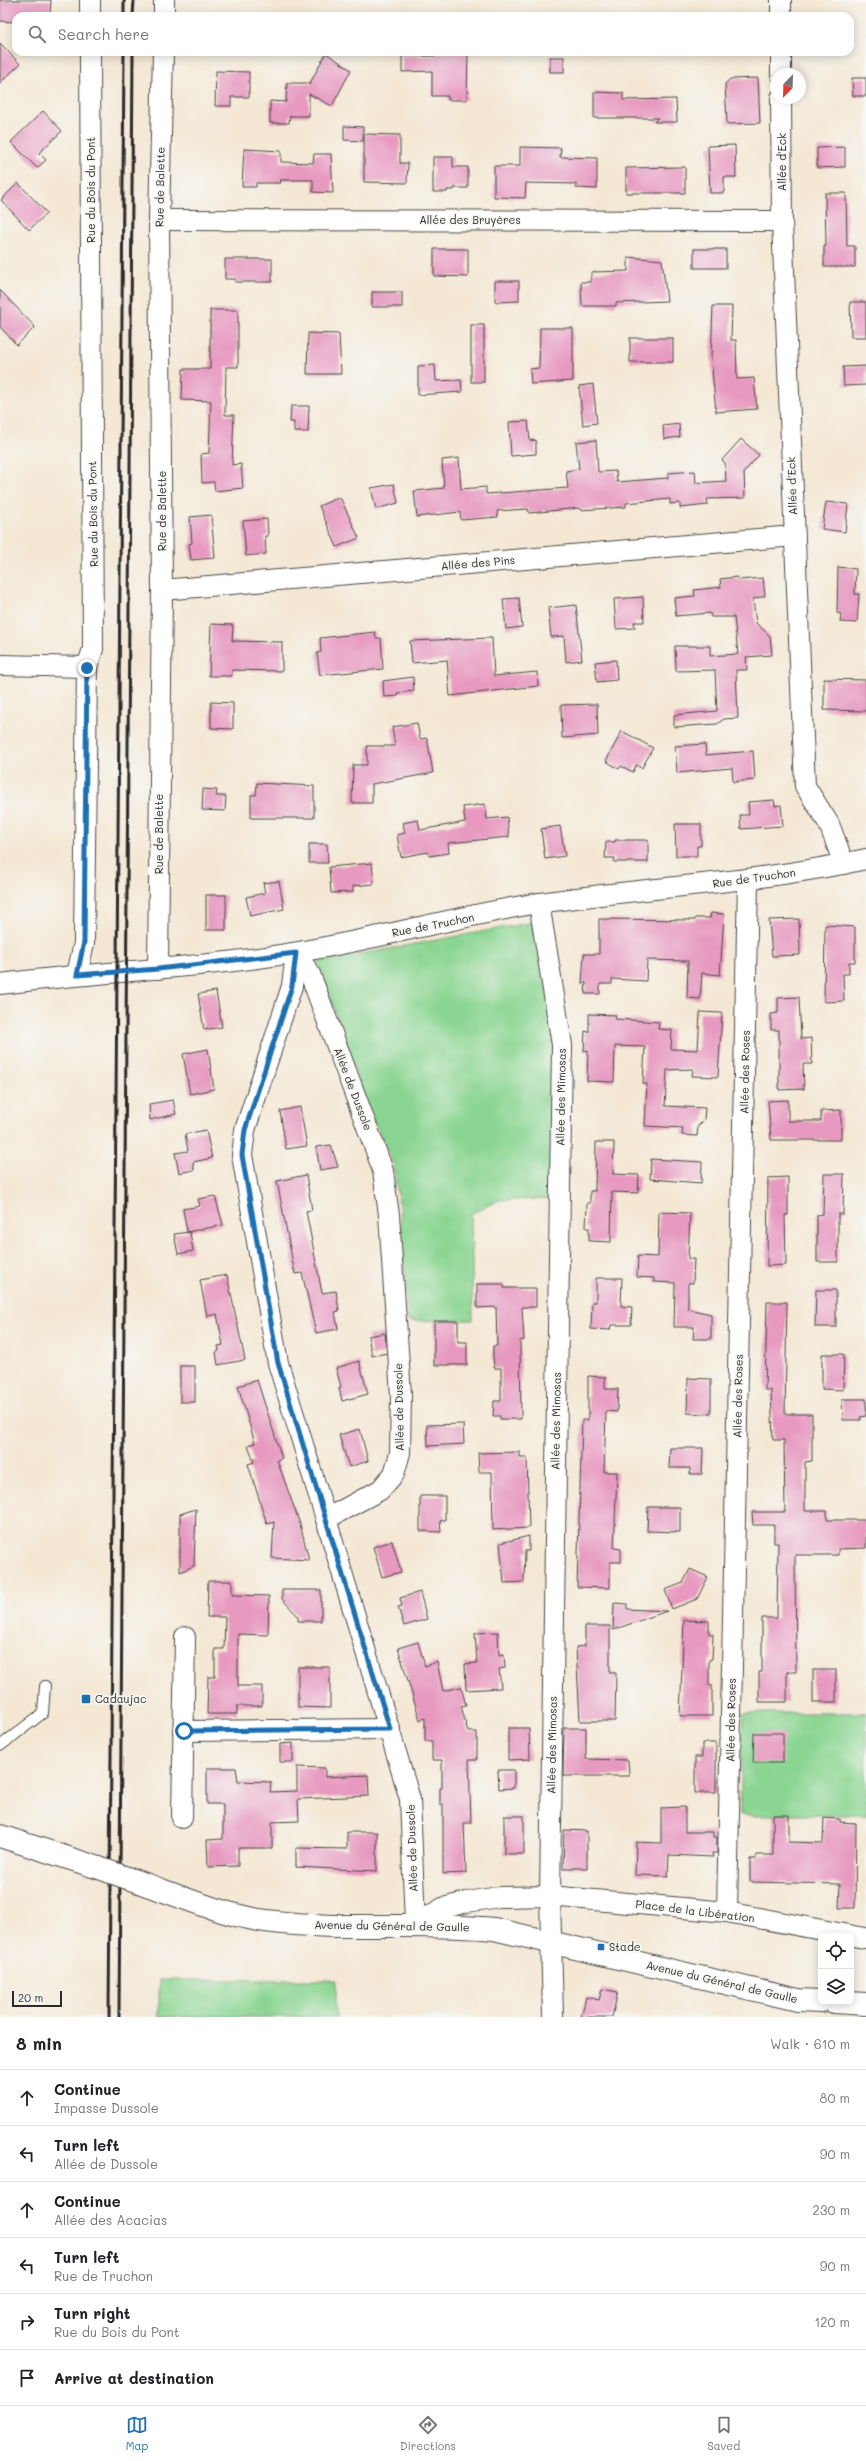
<!DOCTYPE html>
<html lang="en">
<head>
<meta charset="utf-8">
<style>
	:root { --surface:#fff; --page:#f6f6f6; --text:#202124; --muted:#757577; --line:#e0e0e0; --accent:#1f6fb2 }
	body { margin:0; font-family:Mali,sans-serif; background:var(--page); color:var(--text) }
	.controls { position:absolute; right:12px; bottom:12px; display:grid; overflow:hidden; border-radius:8px; box-shadow:0 2px 10px #0003 }
	.controls button { width:36px; height:36px; display:grid; place-items:center; padding:0; border:0; border-bottom:1px solid var(--line); background:var(--surface); color:var(--text); font:20px sans-serif }
	.compass { position:absolute; left:770px; top:68px; width:36px; height:36px; border-radius:50%; background:var(--surface); box-shadow:0 2px 10px #0003; rotate:203deg }
	.scale { position:absolute; left:12px; bottom:10px; width:50px; box-sizing:border-box; padding-left:4px; border:2px solid #2b2b2b; border-top:0; font-size:11px; line-height:14px; white-space:nowrap; color:#2b2b2b; -webkit-text-stroke:3px #f6f6f2; paint-order:stroke }
	.stop { position:absolute; width:12px; height:12px; margin:-9px; border:3px solid #1f6fb2; border-radius:50%; background:#fff }
	.stop.end { background:#1f6fb2; border-color:#fff; box-shadow:0 1px 4px #0008 }
	.list { margin:0; padding:0; list-style:none }
	h2 { display:flex; justify-content:space-between; align-items:center; height:52px; margin:0; padding:0 16px; font-size:17px }
	h2 small { font-size:13px; font-weight:400; color:var(--muted) }
	.list li { display:grid; grid-template-columns:26px 1fr auto; gap:12px; align-items:center; box-sizing:border-box; height:56px; padding:0 16px; border-top:1px solid var(--line) }
	.list b { display:block; font-size:15px; white-space:nowrap }
	.list p { margin:0; font-size:13px; white-space:nowrap; color:var(--muted) }
	.list em { font-size:13px; font-style:normal; color:var(--muted) }
	.icon { flex:none; width:22px; height:22px; fill:none; stroke:currentColor; stroke-width:2; stroke-linecap:round; stroke-linejoin:round }
	.map { position:relative; flex:none; width:866px; height:2017px; overflow:hidden }
	.search { position:absolute; background:var(--surface); box-shadow:0 2px 10px #0003; left:12px; right:12px; top:12px; height:44px; display:flex; align-items:center; gap:10px; box-sizing:border-box; padding:0 14px; border-radius:12px; color:var(--muted); font-size:15px }
	.sheet { height:388px; background:var(--surface) }
	nav { display:flex; justify-content:space-around; align-items:center; box-sizing:border-box; height:56px; border-top:1px solid var(--line); background:var(--surface); font-size:11px; color:var(--muted) }
	nav a { display:grid; justify-items:center; gap:2px }
	nav .on { color:var(--accent) }
	.map>svg:first-child { display:block }
</style>
</head>
<body>
<div class="map">
<svg width="866" height="2017" viewBox="0 0 866 2017">
	<rect width="100%" height="100%" fill="#f6f6f2"/>
	<filter id="ink" filterUnits="userSpaceOnUse"><feTurbulence type="fractalNoise" baseFrequency=".025" numOctaves="2"/><feDisplacementMap in="SourceGraphic" scale="8" xChannelSelector="R" yChannelSelector="G"/><feConvolveMatrix kernelMatrix="1 2 1 2 8 2 1 2 1" color-interpolation-filters="sRGB"/></filter>
	<filter id="wash" filterUnits="userSpaceOnUse"><feTurbulence type="fractalNoise" baseFrequency=".012" numOctaves="4" result="noise"/><feDisplacementMap in="SourceGraphic" scale="16" xChannelSelector="R" yChannelSelector="G"/><feGaussianBlur stdDeviation="0.9" result="paint"/><feColorMatrix in="noise" values="0 0 0 0 0 0 0 0 0 0 0 0 0 0 0 0 0 1.4 0 .05"/><feComposite in="paint" operator="in"/></filter>
	<g filter="url(#wash)">
		<rect width="100%" height="100%" fill="#f4e8d5"/>
		<g fill="#8bd592" stroke="#5b805e">
			<path d="M534 922 558 1050 556 1199 499 1200 471 1214 473 1320 408 1321 399 1203 393 1163 366 1103 318 962Z"/>
			<path d="M743 1713H866V1815H740Z"/>
			<rect x="159" y="1980" width="177" height="37"/>
		</g>
		<g id="blocks">
			<g fill="#e799c0">
				<path d="M0 0H51L50 14 22 13V16H16V22L0 21Z"/>
				<path d="M0 43 20 64 0 83Z"/>
				<path d="M436 52H468L467 100H448V96H432V71L402 72V56H435Z"/>
				<path d="M326 53 351 70 332 106 309 94V116H290L289 123H270V101L286 102 287 83H309V85Z"/>
				<rect x="550" y="57" width="14" height="15"/>
				<path d="M216 71 249 72V97H231V106H215Z"/>
				<path d="M758 78 760 123 727 124 725 84 730 79Z"/>
				<path d="M852 78H866V96H853Z"/>
				<path d="M594 92 623 93V100L676 99 677 122H654L658 118H594Z"/>
				<path d="M43 111 62 131 39 153 46 160 37 168 11 142Z"/>
				<path d="M344 126 363 127V141L344 140Z"/>
				<path d="M364 134 400 135V163H408L407 183 364 182Z"/>
				<path d="M735 145 736 177H724V193H710L708 146Z"/>
				<path d="M520 147 561 148 560 157 597 158V189L576 188V184L526 183 525 198 494 197V166H520Z"/>
				<path d="M845 147V167L817 168V148Z"/>
				<path d="M244 149 281 151V162L313 163 314 154H331L333 193 313 192V180H280L281 183H256V187H242Z"/>
				<path d="M433 157H453V167H468V188H454V190H447V192H433Z"/>
				<path d="M685 167V193H626V168Z"/>
				<path d="M18 183 47 213 29 230 1 200Z"/>
				<path d="M825 193H846L847 246H855V267H824V246H826Z"/>
				<path d="M434 249H468V277L434 276Z"/>
				<rect x="694" y="249" width="32" height="19"/>
				<path d="M628 257 662 260 667 301 616 303V306H582L581 282H591V272L628 271Z"/>
				<path d="M225 259H272V282H235V279H225Z"/>
				<path d="M495 281H519V301L495 302Z"/>
				<path d="M0 290 35 327 17 345 0 327Z"/>
				<rect x="372" y="292" width="30" height="15"/>
				<path d="M850 302H866V337H851Z"/>
				<path d="M713 306H732L731 340H736L737 379 754 378 757 409 716 412 711 358Z"/>
				<path d="M210 310H238V367H226L225 415H234L232 465 241 464 243 488 215 491 214 482 202 483 201 454 209 453 211 401 182 400 183 369H210Z"/>
				<rect x="471" y="325" width="13" height="57"/>
				<path d="M540 328H573V381L531 384 530 369 539 368Z"/>
				<path d="M308 333 339 334 341 374H307Z"/>
				<rect x="630" y="338" width="43" height="24"/>
				<path d="M435 365 436 381 461 380 462 392 418 395V366Z"/>
				<path d="M866 366V385L844 386 843 367Z"/>
				<path d="M593 384 597 423 583 425 579 386Z"/>
				<path d="M291 406H309L308 432H294V422H290Z"/>
				<path d="M528 421 530 441 536 440V454L511 456 509 422Z"/>
				<path d="M679 424 680 437 664 439 663 426Z"/>
				<path d="M741 439 759 455 744 472 745 498 707 499 708 505 680 508V503L670 504V499L626 503V507L580 510V508L529 513 528 509 497 511 498 517 461 520 460 512 417 517 414 491 444 488 442 460 459 458 461 489 486 487V494L568 488 566 471 579 469 576 442 596 440 598 472 616 471 617 482 668 478V473L695 471 696 483 726 481 725 463 722 460Z"/>
				<path d="M394 484 398 503 376 509 371 488Z"/>
				<path d="M340 497 359 538 337 547 319 506Z"/>
				<path d="M826 502 848 504 845 532 822 529Z"/>
				<path d="M211 515 215 558 191 560 189 544 192 543 190 517Z"/>
				<path d="M267 519 268 536H265L266 554 246 556 243 521Z"/>
				<path d="M838 567 856 569 855 594H859L857 623 840 622 841 614 837 613Z"/>
				<path d="M737 577 738 580 763 578 765 596 753 599 756 623 770 636 772 655 746 657 747 670H736L738 718 724 719 717 724 674 727V715L717 711 715 670 676 671 675 646H710V656L738 654 734 617H711L710 613 676 616 674 598 695 596 694 590 721 587 720 579Z"/>
				<path d="M643 597 644 622H634L635 628 616 629 614 599Z"/>
				<path d="M519 598 522 627 506 629 503 599Z"/>
				<path d="M576 605 582 660 566 662 564 636 551 637 548 608Z"/>
				<path d="M211 624 233 625 232 641 282 642V671L232 670V676H209Z"/>
				<path d="M375 632 376 638H381L383 669 320 675 317 653 321 652 320 638Z"/>
				<path d="M492 638 494 676 537 672 538 686 450 696 447 660 412 663 410 641Z"/>
				<path d="M616 660 617 680 597 682 595 662Z"/>
				<path d="M413 677 414 691 397 693 398 696 384 697 383 681Z"/>
				<path d="M824 679 866 680V711L824 710Z"/>
				<path d="M211 702 233 703V729L211 728Z"/>
				<path d="M597 704 598 735 562 738 561 705Z"/>
				<path d="M417 723 420 739 427 738 433 773 372 784V803H352L353 765H367V746H395L392 727Z"/>
				<path d="M622 731 653 748 642 768 636 765 633 772 621 766 619 769 606 761Z"/>
				<path d="M705 744 706 755 753 751 755 780 733 782 732 768 677 773 675 746Z"/>
				<path d="M257 783 314 786V818H251V795H256Z"/>
				<path d="M203 789 217 790 216 796H226L225 811 202 810Z"/>
				<path d="M774 800 775 806 781 805 783 826 741 829 740 815H749L748 802Z"/>
				<path d="M485 804 487 819 507 817 509 837 448 843 449 853 429 856 428 852 401 857 397 835 405 833 403 823 418 820 420 830 465 822 463 807Z"/>
				<path d="M675 824H701V846H697V856H676Z"/>
				<path d="M560 826 565 856 545 859 541 829Z"/>
				<path d="M615 840H648V862H614L615 858H605L606 842H615Z"/>
				<path d="M309 844H327L328 863H309Z"/>
				<path d="M372 863 374 884 353 886V892L331 893 329 867Z"/>
				<path d="M279 881 284 909 250 916 246 897 265 893 263 883Z"/>
				<rect x="206" y="895" width="20" height="35"/>
				<path d="M711 913 724 914 720 975 702 973 700 999 687 998 688 961 647 960 646 981 612 979V984H600V994H585L586 983H582L584 954H599V919L691 920H695V918H710Z"/>
				<path d="M799 919 800 955 772 956 769 920Z"/>
				<path d="M825 925 855 927V962H849V974H843L844 1001 824 1002Z"/>
				<path d="M216 991 222 1027 204 1030 198 994Z"/>
				<path d="M799 997 801 1039 811 1038 812 1064H803L804 1089 779 1090V1030H771V1014L778 1013V998Z"/>
				<path d="M700 1012 722 1013 718 1077 692 1076 693 1069 667 1070 665 1106 705 1108 704 1120 698 1126 697 1136 682 1135 683 1128 645 1126 647 1084H643L645 1047 615 1046 614 1082 587 1081 588 1050 584 1051 585 1031 589 1032V1014L616 1015 615 1019 659 1022 658 1029 672 1030 671 1049 698 1050Z"/>
				<path d="M208 1049 214 1089 190 1094 183 1054Z"/>
				<path d="M173 1100 176 1114 150 1120 149 1104Z"/>
				<path d="M788 1100V1121H821V1111L841 1110V1140H771L768 1101Z"/>
				<path d="M300 1107 307 1146 286 1149 280 1111Z"/>
				<path d="M206 1130 212 1158 193 1162 194 1170 179 1173 175 1153 188 1151 185 1134Z"/>
				<path d="M596 1142H614L613 1174 639 1175 638 1193 612 1192 611 1242 589 1241V1228H586L587 1203H590V1191H595Z"/>
				<path d="M331 1145 338 1167 320 1170 316 1147Z"/>
				<path d="M651 1159 702 1162 701 1183 650 1179Z"/>
				<path d="M824 1174H844L843 1214H838V1262H817V1215L823 1214Z"/>
				<path d="M306 1175 312 1210 306 1211 322 1293 336 1291 339 1311 335 1312 338 1329 316 1333 302 1273 295 1274 277 1181Z"/>
				<path d="M788 1177V1215H785L786 1265 767 1266 768 1178Z"/>
				<path d="M215 1196 223 1225 187 1232 183 1209 200 1206 198 1199Z"/>
				<path d="M659 1212 690 1213 688 1259H694L693 1283H688V1309L711 1314V1339H693L694 1327H674L675 1283 654 1282V1278L637 1277 638 1256 658 1257Z"/>
				<path d="M190 1232 193 1251 178 1254 174 1234Z"/>
				<path d="M227 1275 245 1360 218 1365 216 1352 219 1351 218 1346 223 1345 217 1314 207 1316 200 1280Z"/>
				<path d="M596 1278H622L621 1306 632 1307 631 1325H611L610 1330 591 1329 592 1302H596Z"/>
				<path d="M477 1284H504V1288H536V1307H522L524 1340 520 1341 521 1419H500V1416H493L494 1401H501V1368H494L493 1355V1346H497L496 1307 477 1308Z"/>
				<path d="M816 1290H836V1327H815Z"/>
				<path d="M767 1302H787L785 1414H812V1461L805 1462V1511H827V1520H866V1548L838 1549V1555H795L796 1672H787V1702H759V1672H762V1618H777L778 1543H774V1525H753L752 1512H785L784 1440H773L771 1390H765Z"/>
				<path d="M434 1321H458V1342H467V1365H434Z"/>
				<path d="M385 1333 387 1353 372 1356 368 1336Z"/>
				<path d="M822 1354H844L843 1390 822 1389Z"/>
				<path d="M359 1361 368 1394 342 1401 339 1388 341 1387 336 1368Z"/>
				<rect x="180" y="1366" width="15" height="36"/>
				<path d="M588 1376 605 1377V1389H618L617 1412 606 1411 604 1472H617L614 1548 621 1549V1562H610V1588L577 1587 582 1420H588Z"/>
				<path d="M688 1378 711 1379V1414L687 1413Z"/>
				<path d="M257 1380 282 1458 277 1460 300 1524 309 1560 272 1558 274 1522 267 1524 248 1464 254 1462 248 1445 255 1443 238 1386Z"/>
				<path d="M842 1399H866V1416L860 1417 861 1420H843Z"/>
				<path d="M463 1424 464 1444 428 1446 427 1425Z"/>
				<path d="M360 1429 368 1461 349 1467 339 1435Z"/>
				<path d="M670 1448H703L702 1474H690V1468H669Z"/>
				<path d="M520 1452V1457H527L529 1528 493 1530 492 1472H479L478 1453Z"/>
				<path d="M420 1496H445V1520L440 1521 441 1532 420 1531Z"/>
				<path d="M648 1507H680V1532L647 1531Z"/>
				<path d="M196 1509 194 1566 180 1572V1514Z"/>
				<path d="M529 1536V1551H525L524 1582 504 1583 500 1543Z"/>
				<path d="M392 1541 401 1572 382 1577 373 1547Z"/>
				<path d="M690 1569 708 1577 697 1599 672 1609 665 1590 683 1583Z"/>
				<path d="M208 1581H232V1595L269 1596 268 1635 238 1634V1686H262V1706H237V1714H207L208 1677H215V1649H224L225 1617H207Z"/>
				<path d="M282 1590H321V1621H298V1616L282 1599Z"/>
				<path d="M420 1592 427 1619 404 1626 398 1607 402 1606 400 1598Z"/>
				<path d="M614 1603 627 1604V1609L667 1611 613 1630Z"/>
				<path d="M684 1620 709 1621V1634H713L712 1659 709 1660V1685H712V1716H680Z"/>
				<path d="M585 1626H610V1673H616L615 1721H580L576 1647 585 1646Z"/>
				<path d="M498 1632 499 1655 504 1654 505 1668 499 1669 501 1688 466 1690 465 1664 477 1663 475 1633Z"/>
				<path d="M418 1642 425 1666 437 1662 443 1691 461 1687 466 1705 461 1706 468 1732H477V1760H469L471 1823H464L466 1873 443 1874V1804H440V1788H442V1760H432V1741H425V1718L420 1720 398 1648Z"/>
				<path d="M298 1667H330V1708L298 1707Z"/>
				<rect x="813" y="1670" width="23" height="32"/>
				<path d="M508 1728H529L530 1759 508 1760Z"/>
				<path d="M564 1728H586V1759L628 1760 629 1776H563Z"/>
				<path d="M754 1733H783V1763H753Z"/>
				<path d="M293 1743V1762H280V1744Z"/>
				<path d="M702 1743H716V1793H695V1757H702Z"/>
				<path d="M297 1767 325 1768V1777L368 1775 369 1796 298 1799 299 1821 272 1822V1848H238V1866L208 1867 207 1840 223 1839V1804H207V1768H236L238 1781 271 1782 270 1792 297 1791Z"/>
				<path d="M498 1770H514V1788L499 1789Z"/>
				<path d="M685 1807V1832H713V1837H717V1853H712L713 1857 669 1855 668 1876 635 1875 636 1842 661 1843V1808Z"/>
				<path d="M773 1815H789V1842L823 1843 824 1818 840 1819V1822L856 1823 855 1908H839L840 1884 750 1882V1859H756V1855H773Z"/>
				<rect x="504" y="1816" width="20" height="38"/>
				<path d="M564 1830 587 1831V1868H563Z"/>
				<path d="M347 1832H377V1871L296 1867V1848L347 1849Z"/>
				<path d="M602 1989 618 1992 612 2017H581L586 1997 599 2000Z"/>
			</g>
		</g>
	</g>
	<g filter="url(#ink)">
		<use href="#blocks" fill-opacity="0" stroke="#494744" stroke-width="1"/>
		<g fill="none" stroke-linecap="round" stroke-linejoin="round">
			<g stroke="#494744" stroke-width="12">
				<path id="lane" d="M0 1746 43 1713 45 1686"/>
			</g>
			<g stroke="#494744" stroke-width="22">
				<g id="street">
					<path d="M781 0V16"/>
					<path d="M90 16V0"/>
					<path d="M164 16V0"/>
					<path d="M781 52V74"/>
					<path d="M781 98 782 221 805 786 829 824 844 864"/>
					<path d="M159 220 782 221"/>
					<path d="M162 590 794 536"/>
					<path d="M0 665 87 667"/>
					<path d="M539 903 562 1045 550 1896 553 2017"/>
					<path d="M296 953 310 974 376 1151 383 1171 389 1215 401 1395 400 1453 394 1474 380 1490 326 1519 410 1799 415 1924 443 1908 467 1902 499 1897 550 1896 727 1912 864 1938"/>
					<path d="M296 953 292 986 245 1130 242 1155 278 1363 326 1519"/>
					<path d="M158 969 162 590 159 220 163 52"/>
					<path d="M77 975 84 943 87 667 93 649 90 52"/>
					<path d="M0 984C99 971 199 969 298 952 378 939 458 916 539 903 648 887 758 883 866 859"/>
					<path d="M183 1731 390 1729"/>
					<path d="M182 1818 185 1637"/>
					<path d="M727 1912 748 880"/>
				</g>
			</g>
			<g stroke="#494744" stroke-width="24">
				<g id="secondary">
					<path d="M0 1836 99 1868"/>
					<path d="M130 1879C173 1893 221 1915 266 1921 341 1931 418 1922 494 1929L798 2000 821 2001"/>
					<path d="M834 2002 866 2004"/>
				</g>
			</g>
			<use href="#lane" stroke="#fff" stroke-width="10"/>
			<use href="#street" stroke="#fff" stroke-width="20"/>
			<use href="#secondary" stroke="#fff" stroke-width="22"/>
			<g stroke="#2b2b2b" stroke-width="3">
				<path d="M124 16V0"/>
				<path d="M133 16 134 0"/>
				<path d="M109 2017 124 52"/>
				<path d="M119 2017 133 52"/>
			</g>
			<g stroke="#494744" stroke-width="24" stroke-linecap="butt">
				<path id="secondary-bridge" d="M99 1868 130 1879"/>
			</g>
			<use href="#secondary-bridge" stroke="#fff" stroke-width="22"/>
		</g>
	</g>
	<g fill="none" stroke-linecap="round" stroke-linejoin="round" filter="url(#ink)">
		<path stroke="#1f6fb2" stroke-width="5" d="M87 668 84 942 77 975 158 969 296 953 292 986 245 1130 242 1155 278 1363 390 1729 184 1731"/>
	</g>
	<g fill="#1f6fb2" stroke="#f6f6f2" stroke-width="1.5">
		<rect x="81" y="1694" width="10" height="10" rx="2"/>
		<rect x="597" y="1943" width="8" height="8" rx="2"/>
	</g>
	<g text-anchor="middle" stroke-width="3.5" stroke-linejoin="round" paint-order="stroke">
		<g font-size="11" fill="#2b2b2b" stroke="#f6f6f2">
			<text transform="translate(782 162) rotate(-90)" y="4">Allée d'Eck</text>
			<text transform="translate(160 187) rotate(-89)" y="4">Rue de Balette</text>
			<text transform="translate(91 190) rotate(-90)" y="4">Rue du Bois du Pont</text>
			<text x="470" y="224">Allée des Bruyères</text>
			<text transform="translate(792 486) rotate(-92)" y="4">Allée d'Eck</text>
			<text transform="translate(162 511) rotate(-90)" y="4">Rue de Balette</text>
			<text transform="translate(93 514) rotate(-91)" y="4">Rue du Bois du Pont</text>
			<text transform="translate(478 563) rotate(-5)" y="4">Allée des Pins</text>
			<text transform="translate(159 834) rotate(-90)" y="4">Rue de Balette</text>
			<text transform="translate(754 878) rotate(-8)" y="4">Rue de Truchon</text>
			<text transform="translate(433 925) rotate(-11)" y="4">Rue de Truchon</text>
			<text transform="translate(745 1072) rotate(-89)" y="4">Allée des Roses</text>
			<text transform="translate(353 1089) rotate(69)" y="4">Allée de Dussole</text>
			<text transform="translate(561 1097) rotate(-89)" y="4">Allée des Mimosas</text>
			<text transform="translate(738 1396) rotate(-89)" y="4">Allée des Roses</text>
			<text transform="translate(399 1407) rotate(-91)" y="4">Allée de Dussole</text>
			<text transform="translate(556 1421) rotate(-89)" y="4">Allée des Mimosas</text>
			<text transform="translate(731 1720) rotate(-89)" y="4">Allée des Roses</text>
			<text transform="translate(552 1745) rotate(-89)" y="4">Allée des Mimosas</text>
			<text transform="translate(412 1848) rotate(-92)" y="4">Allée de Dussole</text>
			<text transform="translate(695 1911) rotate(7)" y="4">Place de la Libération</text>
			<text transform="translate(392 1926) rotate(1)" y="4">Avenue du Général de Gaulle</text>
			<text transform="translate(722 1982) rotate(13)" y="4">Avenue du Général de Gaulle</text>
		</g>
		<g font-size="11" fill="#2b2b2b" stroke="#f6f6f2" text-anchor="start">
			<text x="95" y="1703">Cadaujac</text>
			<text x="609" y="1951">Stade</text>
		</g>
	</g>
</svg>
<div class="controls">
<button><svg class="icon" aria-label="locate" viewBox="0 0 24 24"><circle cx="12" cy="12" r="6"/><path d="M12 2v4M12 18v4M2 12h4M18 12h4"/></svg></button>
<button><svg class="icon" aria-label="layers" viewBox="0 0 24 24"><path d="M12 4l9 5-9 5-9-5zM3 14l9 5 9-5"/></svg></button>
</div>
<svg class="compass" viewBox="-18 -18 36 36"><path d="M0-13l5 13h-10z" fill="#e53935"/><path d="M0 13l5-13h-10z" fill="#757577"/></svg>
<div class="scale">20 m</div>
<div class="stop" style="left:184px;top:1731px"></div>
<div class="stop end" style="left:87px;top:668px"></div>
<div class="search"><svg class="icon" aria-label="search" viewBox="0 0 24 24"><circle cx="10" cy="10" r="6"/><path d="M15 15l6 6"/></svg>Search here</div>
</div>
<section class="sheet">
<h2>8 min<small>Walk · 610 m</small></h2>
<ul class="list">
<li><svg class="icon" aria-label="ahead" viewBox="0 0 24 24"><path d="M12 20V5M6 11l6-6 6 6"/></svg><div><b>Continue</b><p>Impasse Dussole</p></div><em>80 m</em></li>
<li><svg class="icon" aria-label="left" viewBox="0 0 24 24"><path d="M17 20v-9H6M10 6l-5 5 5 5"/></svg><div><b>Turn left</b><p>Allée de Dussole</p></div><em>90 m</em></li>
<li><svg class="icon" aria-label="ahead" viewBox="0 0 24 24"><path d="M12 20V5M6 11l6-6 6 6"/></svg><div><b>Continue</b><p>Allée des Acacias</p></div><em>230 m</em></li>
<li><svg class="icon" aria-label="left" viewBox="0 0 24 24"><path d="M17 20v-9H6M10 6l-5 5 5 5"/></svg><div><b>Turn left</b><p>Rue de Truchon</p></div><em>90 m</em></li>
<li><svg class="icon" aria-label="right" viewBox="0 0 24 24"><path d="M7 20v-9h11M14 6l5 5-5 5"/></svg><div><b>Turn right</b><p>Rue du Bois du Pont</p></div><em>120 m</em></li>
<li><svg class="icon" aria-label="arrive" viewBox="0 0 24 24"><path d="M6 21V4h12l-3 4 3 4H6"/></svg><div><b>Arrive at destination</b></div></li>
</ul>
</section>
<nav>
<a class="on"><svg class="icon" aria-label="map" viewBox="0 0 24 24"><path d="M3 6l6-2 6 2 6-2v14l-6 2-6-2-6 2zM9 4v14M15 6v14"/></svg>Map</a>
<a><svg class="icon" aria-label="directions" viewBox="0 0 24 24"><path d="M12 3l9 9-9 9-9-9zM9 14v-3h6M13 9l2 2-2 2"/></svg>Directions</a>
<a><svg class="icon" aria-label="saved" viewBox="0 0 24 24"><path d="M7 4h10v16l-5-4-5 4z"/></svg>Saved</a>
</nav>
</body>
</html>
